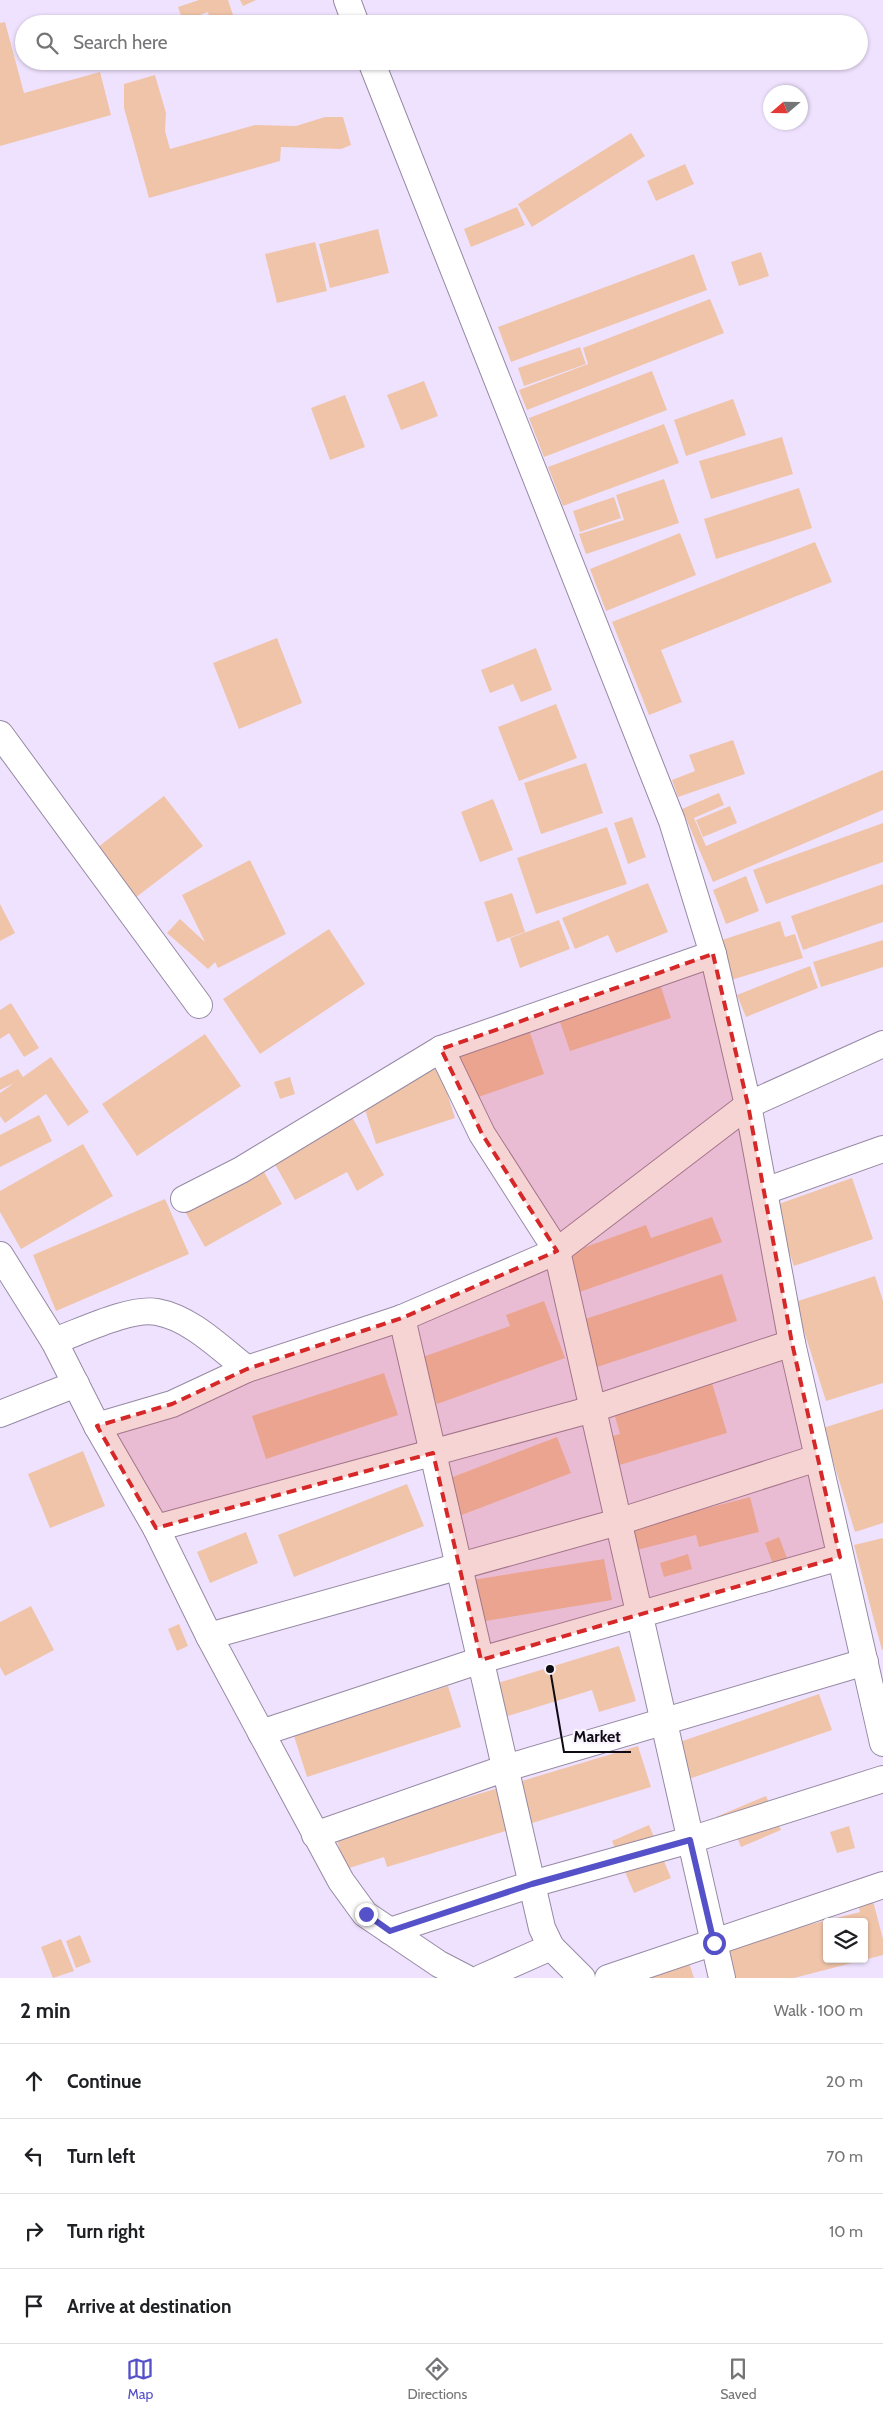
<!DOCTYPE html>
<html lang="en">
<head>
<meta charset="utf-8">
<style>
	:root { --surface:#fff; --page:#f2f2f2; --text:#202124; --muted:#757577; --line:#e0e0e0; --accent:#5551c8 }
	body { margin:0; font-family:Cabin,sans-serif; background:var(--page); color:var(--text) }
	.controls { position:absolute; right:15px; bottom:15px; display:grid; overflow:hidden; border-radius:5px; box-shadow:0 1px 4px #0004 }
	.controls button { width:45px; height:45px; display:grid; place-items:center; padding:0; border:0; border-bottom:1px solid var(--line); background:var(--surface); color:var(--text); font:25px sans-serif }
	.compass { position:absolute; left:763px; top:85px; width:45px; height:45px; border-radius:50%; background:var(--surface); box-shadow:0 1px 4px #0004; rotate:250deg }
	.stop { position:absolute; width:15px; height:15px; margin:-11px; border:4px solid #5551c8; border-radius:50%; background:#fff }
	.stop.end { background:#5551c8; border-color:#fff; box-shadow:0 1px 5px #0008 }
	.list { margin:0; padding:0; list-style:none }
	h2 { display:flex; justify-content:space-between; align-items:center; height:65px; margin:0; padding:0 20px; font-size:21px }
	h2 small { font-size:16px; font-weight:400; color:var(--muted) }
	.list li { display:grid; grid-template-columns:32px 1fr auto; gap:15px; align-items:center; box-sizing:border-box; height:75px; padding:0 20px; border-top:1px solid var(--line) }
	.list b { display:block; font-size:19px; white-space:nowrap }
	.list em { font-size:16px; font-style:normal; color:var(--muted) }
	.icon { flex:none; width:28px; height:28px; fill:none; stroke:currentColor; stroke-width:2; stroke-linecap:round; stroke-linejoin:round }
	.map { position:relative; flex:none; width:883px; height:1978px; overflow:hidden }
	.search { position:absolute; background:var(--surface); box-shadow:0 1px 4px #0004; left:15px; right:15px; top:15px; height:55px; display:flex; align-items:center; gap:12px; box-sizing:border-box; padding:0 18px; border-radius:28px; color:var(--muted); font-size:19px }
	.sheet { height:365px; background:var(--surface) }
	nav { display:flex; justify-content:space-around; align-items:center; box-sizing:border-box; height:70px; border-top:1px solid var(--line); background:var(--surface); font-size:14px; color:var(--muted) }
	nav a { display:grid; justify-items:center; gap:2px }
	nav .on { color:var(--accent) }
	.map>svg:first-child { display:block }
</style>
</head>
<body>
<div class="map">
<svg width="883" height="1978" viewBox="0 0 883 1978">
	<rect width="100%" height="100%" fill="#efe2fe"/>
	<g fill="#f0c4a9" fill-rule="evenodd">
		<path d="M199 0H228L236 24H211L208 12 183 21 178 7Z"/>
		<path d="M240 0H256L243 6Z"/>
		<path d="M5 22 24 93 100 72 111 115 0 146V23Z"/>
		<path d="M155 75 166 113 165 131 170 149 255 125 296 126 325 117H343L351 145 341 149 281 147 280 161 149 198 124 108V84Z"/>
		<path d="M631 133 645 156 532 227 518 204Z"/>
		<path d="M685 164 694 184 656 201 647 181Z"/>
		<path d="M517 207 525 225 471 247 464 229Z"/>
		<path d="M378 229 389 273 330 288 319 244Z"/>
		<path d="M315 242 327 291 277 303 265 254Z"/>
		<path d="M761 252 769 276 739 286 731 262Z"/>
		<path d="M694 254 707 290 511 362 498 327Z"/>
		<path d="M710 299 724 333 527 410 519 390 588 364 583 348Z"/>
		<path d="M580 347 586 364 524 386 518 368Z"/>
		<path d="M652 371 667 410 544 457 529 418Z"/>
		<path d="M424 381 438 416 401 430 387 395Z"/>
		<path d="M345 395 365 447 330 460 311 408Z"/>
		<path d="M733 399 746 435 686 456 674 420Z"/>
		<path d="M664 424 679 463 563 506 548 467Z"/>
		<path d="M782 437 793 474 711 499 699 461Z"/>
		<path d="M664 479 679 523 586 554 579 534 624 520 616 495Z"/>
		<path d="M799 488 812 528 716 559 704 519Z"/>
		<path d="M614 497 621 518 580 532 573 511Z"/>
		<path d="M680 533 696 575 606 611 590 569Z"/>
		<path d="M815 542 832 582 661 650 682 702 649 715 612 622Z"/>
		<path d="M277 638 302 703 239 729 213 663Z"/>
		<path d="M536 648 552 690 521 702 513 684 490 693 481 670Z"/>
		<path d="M556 704 577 758 519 781 498 727Z"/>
		<path d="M733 740 745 774 678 797 672 780 695 771 689 755Z"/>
		<path d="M586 763 603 813 541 834 524 783Z"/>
		<path d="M883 770V810L713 882 682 809 719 793 724 805 694 818 706 846Z"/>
		<path d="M164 796 203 846 131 901 93 851Z"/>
		<path d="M493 799 513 850 480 862 461 812Z"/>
		<path d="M730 806 737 823 703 837 696 820Z"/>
		<path d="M632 817 646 857 628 864 614 823Z"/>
		<path d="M883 823V862L766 904 753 870Z"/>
		<path d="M607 827 627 884 536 914 517 858Z"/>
		<path d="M250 860 286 934 218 968 215 962 208 969 167 933 180 919 205 942 182 895Z"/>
		<path d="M746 876 759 911 726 924 713 890Z"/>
		<path d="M648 883 668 932 616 953 608 935 575 949 562 918Z"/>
		<path d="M883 884V922L803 950 791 916Z"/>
		<path d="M512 893 525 932 497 942 484 902Z"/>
		<path d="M0 904 15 933 0 941Z"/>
		<path d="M559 920 570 949 520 968 510 938Z"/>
		<path d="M780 921 785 937 795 934 803 958 731 980 719 941Z"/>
		<path d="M329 929 365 984 260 1054 223 999Z"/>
		<path d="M883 940V967L821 987 813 962Z"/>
		<path d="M654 965 671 1018 570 1051 552 999Z"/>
		<path d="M810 966 818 988 746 1017 737 995Z"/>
		<path d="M11 1003 39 1048 24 1057 9 1033 0 1039V1010Z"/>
		<path d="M527 1024 544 1074 467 1101 449 1050Z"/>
		<path d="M205 1034 241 1086 137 1156 102 1104Z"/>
		<path d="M51 1057 89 1112 68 1126 46 1094 5 1123 0 1116V1093L14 1083 0 1090V1078L18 1069 23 1077Z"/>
		<path d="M439 1068 455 1118 376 1144 360 1094Z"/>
		<path d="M290 1077 295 1094 280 1099 274 1082Z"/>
		<path d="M345 1104 384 1175 357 1191 347 1172 295 1200 266 1148Z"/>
		<path d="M39 1115 52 1141 0 1167V1135Z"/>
		<path d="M83 1144 113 1196 21 1249 0 1212V1191Z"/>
		<path d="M254 1154 282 1204 205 1247 177 1197Z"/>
		<path d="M852 1178 873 1239 794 1266 773 1206Z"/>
		<path d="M165 1199 189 1254 56 1311 33 1255Z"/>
		<path d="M712 1217 722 1242 571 1295 558 1257 646 1225 651 1238Z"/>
		<path d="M722 1274 737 1321 588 1370 573 1323Z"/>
		<path d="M875 1276 883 1301V1383L826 1401 795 1302Z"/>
		<path d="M544 1301 565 1358 437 1404 420 1358 510 1326 506 1315Z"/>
		<path d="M384 1373 398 1415 266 1459 252 1416Z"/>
		<path d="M712 1383 727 1433 606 1469 598 1440 620 1434 614 1413Z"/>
		<path d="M883 1409V1523L855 1532 823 1428Z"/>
		<path d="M557 1437 571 1473 459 1516 445 1480Z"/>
		<path d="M83 1451 105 1506 50 1528 28 1474Z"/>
		<path d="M407 1484 424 1526 294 1577 278 1535Z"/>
		<path d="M750 1497 759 1532 699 1547 696 1535 625 1553 617 1519 694 1499 696 1511Z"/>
		<path d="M246 1532 258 1563 210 1583 197 1552Z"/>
		<path d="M779 1537 787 1558 773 1564 765 1543Z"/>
		<path d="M883 1538V1650H882L854 1545Z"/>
		<path d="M688 1554 692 1569 664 1577 660 1563Z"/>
		<path d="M604 1559 612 1600 473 1623 466 1581Z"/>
		<path d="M31 1606 54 1650 5 1676 0 1667V1622Z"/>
		<path d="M179 1624 188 1646 177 1651 168 1629Z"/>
		<path d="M619 1646 636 1701 599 1712 592 1690 498 1719 488 1686Z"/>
		<path d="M448 1686 461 1727 307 1777 294 1736Z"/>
		<path d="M819 1694 832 1730 680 1782 668 1746Z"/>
		<path d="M638 1746 651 1787 387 1867 384 1857 346 1869 336 1837Z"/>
		<path d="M766 1796 781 1830 741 1847 733 1827 722 1832 716 1817Z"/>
		<path d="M649 1825 671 1878 634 1893 612 1841Z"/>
		<path d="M849 1826 855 1848 837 1853 830 1832Z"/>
		<path d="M868 1882 883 1939V1955L794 1978H715L708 1950 860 1912 853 1886ZM827 1922H864V1959H827Z"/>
		<path d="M80 1935 91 1962 76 1968 66 1941Z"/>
		<path d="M61 1939 74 1971 53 1978 41 1947Z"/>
		<path d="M685 1950 694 1978H603Z"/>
	</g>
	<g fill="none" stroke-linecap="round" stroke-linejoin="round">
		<g stroke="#9689a3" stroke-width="28">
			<g id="street">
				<path d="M347 0 356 24"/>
				<path d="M371 61 672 821 713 954 748 1105 792 1343 883 1743"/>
				<path d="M0 734 199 1005"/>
				<path d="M441 1049 482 1134 557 1251 722 1978"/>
				<path d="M765 1191 883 1149"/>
				<path d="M184 1199 241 1170 441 1049 713 954"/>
				<path d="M0 1255 54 1341 97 1426 156 1528 209 1636 341 1881 365 1914 439 1964 466 1978"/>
				<path d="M402 1318 542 1928 551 1947 582 1978"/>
				<path d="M54 1341C80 1332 130 1307 157 1312 191 1318 221 1349 247 1369"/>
				<path d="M0 1414 76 1384"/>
				<path d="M97 1426 172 1404 247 1369 402 1318 557 1251 748 1105 883 1044"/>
				<path d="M156 1528 593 1409 792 1343"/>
				<path d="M209 1636 618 1522 817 1458"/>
				<path d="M261 1733 481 1660 840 1557"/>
				<path d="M315 1835 506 1768 865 1662"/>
				<path d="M390 1931 532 1884 690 1840 883 1779"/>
				<path d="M481 1978 551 1947"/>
				<path d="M608 1978 883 1885"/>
			</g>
		</g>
		<use href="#street" stroke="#fff" stroke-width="26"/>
	</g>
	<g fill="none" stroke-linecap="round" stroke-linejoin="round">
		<path stroke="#5551c8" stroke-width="6" d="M366 1914 390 1931 532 1884 690 1840 714 1943"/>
	</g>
	<path fill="#d62828" fill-opacity="0.2" stroke="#d62828" stroke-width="4" stroke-dasharray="10 6" stroke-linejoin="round" d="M713 954 748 1105 792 1343 840 1557 481 1660 433 1453 156 1528 97 1426 172 1404 247 1369 402 1318 557 1251 482 1134 441 1049Z"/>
	<path fill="none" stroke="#0f0b14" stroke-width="2" d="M550 1669L564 1752H631"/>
	<circle fill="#0f0b14" stroke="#f8f3fe" stroke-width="2" cx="550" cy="1669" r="5"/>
	<g font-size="16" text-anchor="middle" font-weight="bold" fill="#0f0b14" stroke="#f8f3fe" stroke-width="4.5" stroke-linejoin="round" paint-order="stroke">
		<text x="597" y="1742">Market</text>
	</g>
</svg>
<div class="controls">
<button><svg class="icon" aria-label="layers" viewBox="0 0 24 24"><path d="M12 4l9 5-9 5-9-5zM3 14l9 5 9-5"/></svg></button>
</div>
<svg class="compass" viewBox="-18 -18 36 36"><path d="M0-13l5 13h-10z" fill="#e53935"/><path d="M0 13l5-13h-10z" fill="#757577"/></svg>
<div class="stop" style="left:714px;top:1943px"></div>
<div class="stop end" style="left:366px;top:1914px"></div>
<div class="search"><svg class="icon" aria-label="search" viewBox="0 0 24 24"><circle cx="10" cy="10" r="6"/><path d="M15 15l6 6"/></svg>Search here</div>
</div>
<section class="sheet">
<h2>2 min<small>Walk · 100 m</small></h2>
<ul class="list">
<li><svg class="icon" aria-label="ahead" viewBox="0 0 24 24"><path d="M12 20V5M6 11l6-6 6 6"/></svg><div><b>Continue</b></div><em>20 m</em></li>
<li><svg class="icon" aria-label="left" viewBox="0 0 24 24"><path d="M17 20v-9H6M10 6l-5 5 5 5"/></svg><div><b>Turn left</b></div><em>70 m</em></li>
<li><svg class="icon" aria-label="right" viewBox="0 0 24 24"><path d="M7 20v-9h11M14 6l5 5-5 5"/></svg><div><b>Turn right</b></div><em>10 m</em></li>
<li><svg class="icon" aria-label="arrive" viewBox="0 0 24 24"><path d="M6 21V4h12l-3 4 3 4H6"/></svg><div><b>Arrive at destination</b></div></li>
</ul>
</section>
<nav>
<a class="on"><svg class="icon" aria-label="map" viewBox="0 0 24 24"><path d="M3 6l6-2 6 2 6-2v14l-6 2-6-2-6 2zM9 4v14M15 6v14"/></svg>Map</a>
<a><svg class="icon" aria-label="directions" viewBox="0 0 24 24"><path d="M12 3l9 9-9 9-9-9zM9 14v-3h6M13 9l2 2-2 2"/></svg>Directions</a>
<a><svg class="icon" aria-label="saved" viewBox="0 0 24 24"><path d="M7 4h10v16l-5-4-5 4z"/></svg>Saved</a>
</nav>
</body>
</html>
